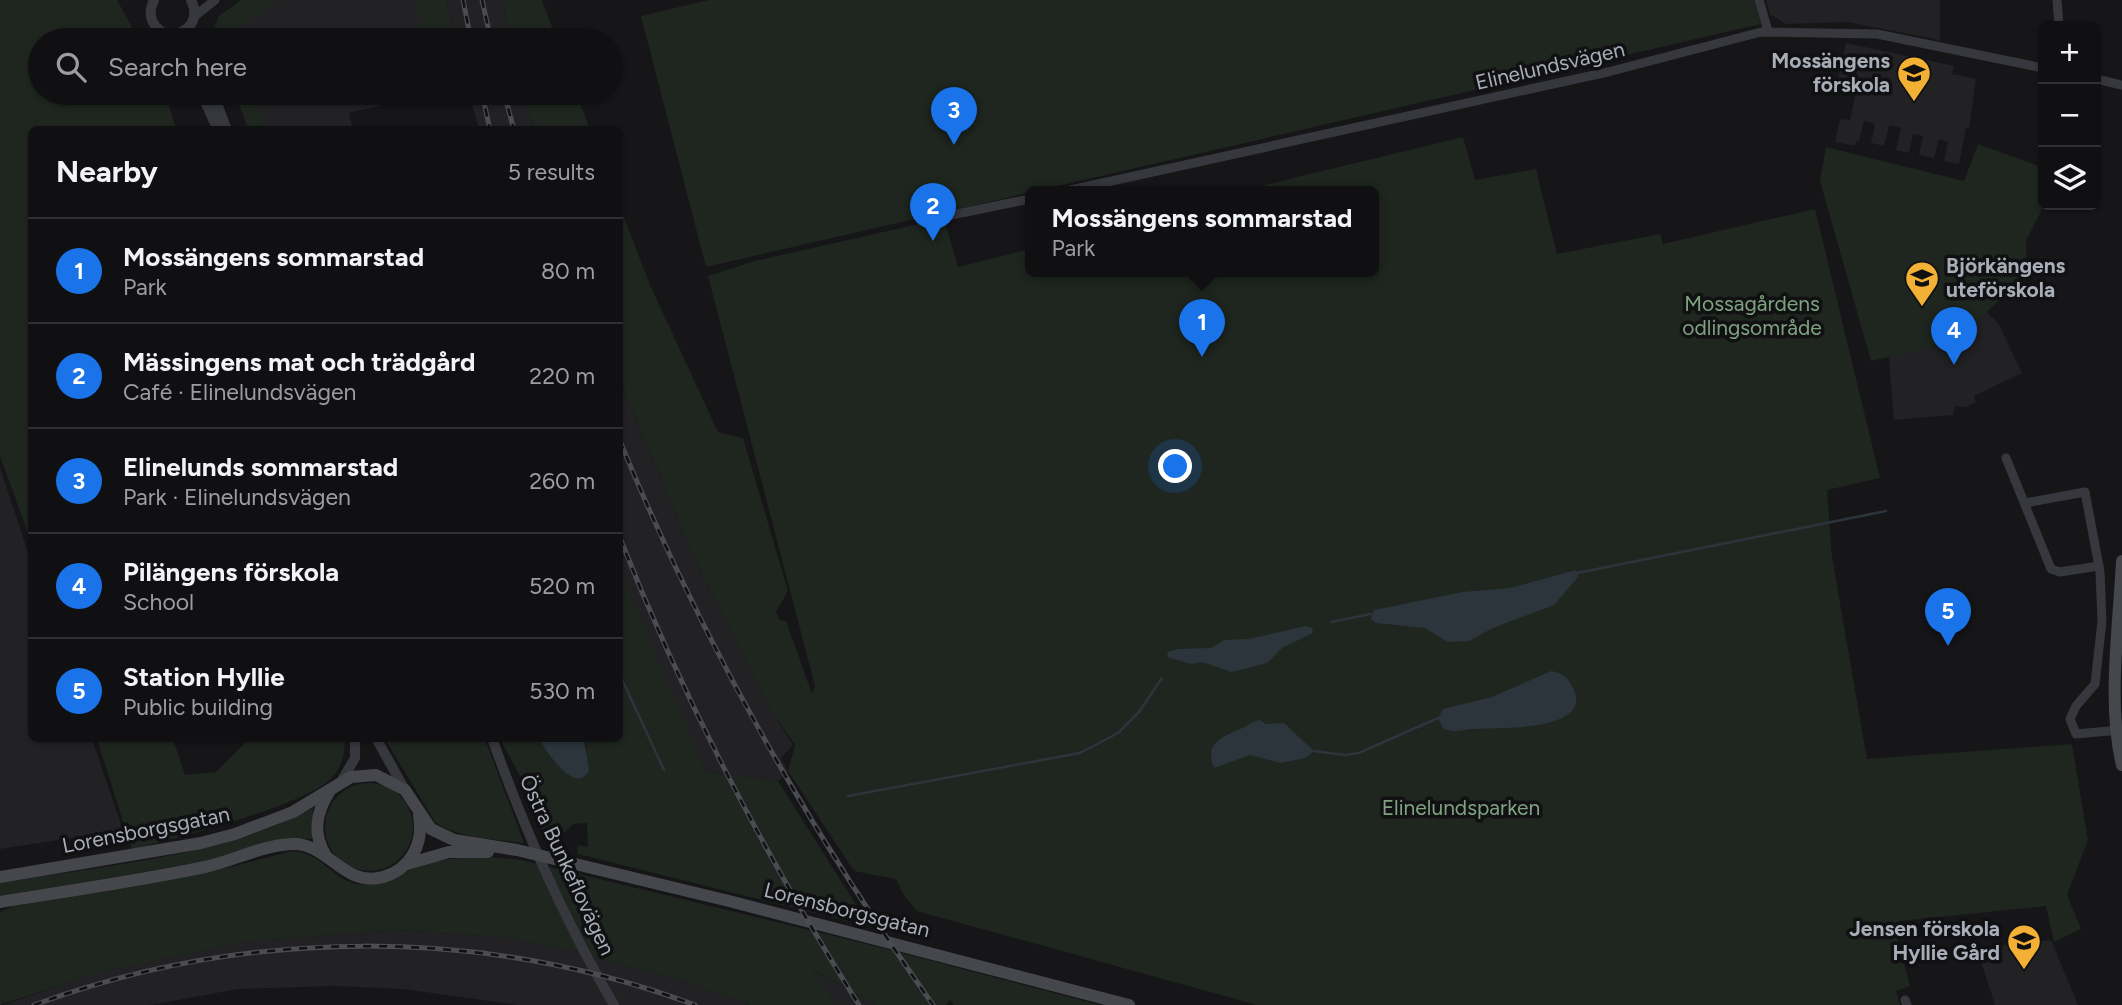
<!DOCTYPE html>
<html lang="en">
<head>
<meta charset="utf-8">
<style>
	:root { --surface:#101012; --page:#19191b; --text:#f1f3f6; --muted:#9c9d9f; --line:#303032; --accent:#1a73e8 }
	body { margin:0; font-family:Figtree,sans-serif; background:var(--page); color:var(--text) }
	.controls { position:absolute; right:21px; top:21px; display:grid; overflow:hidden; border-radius:10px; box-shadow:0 2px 5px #0004 }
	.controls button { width:63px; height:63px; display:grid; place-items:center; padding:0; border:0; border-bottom:2px solid var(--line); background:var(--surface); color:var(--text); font:35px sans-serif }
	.you { position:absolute; left:1176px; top:467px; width:24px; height:24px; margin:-18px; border:5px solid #fff; border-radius:50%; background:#1a73e8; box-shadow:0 0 0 10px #1a73e833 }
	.badge { display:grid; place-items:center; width:46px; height:46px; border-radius:50%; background:var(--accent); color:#fff; font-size:23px; font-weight:700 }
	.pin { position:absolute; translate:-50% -58px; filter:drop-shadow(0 2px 4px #0008) }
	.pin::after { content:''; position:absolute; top:37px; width:24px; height:21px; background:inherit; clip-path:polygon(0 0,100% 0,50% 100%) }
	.popup { position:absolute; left:1025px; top:186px; width:354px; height:91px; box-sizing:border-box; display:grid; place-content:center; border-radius:10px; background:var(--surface); filter:drop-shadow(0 2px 5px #0005); font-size:23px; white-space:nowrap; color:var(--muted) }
	.popup b { font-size:26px; color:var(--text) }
	.popup::after { content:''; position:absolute; left:50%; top:100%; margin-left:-14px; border:14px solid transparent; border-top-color:var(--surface) }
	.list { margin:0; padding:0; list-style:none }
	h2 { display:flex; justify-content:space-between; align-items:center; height:91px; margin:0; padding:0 28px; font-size:30px }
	h2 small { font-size:23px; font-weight:400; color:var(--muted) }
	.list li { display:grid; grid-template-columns:46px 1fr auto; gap:21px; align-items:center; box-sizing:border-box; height:105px; padding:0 28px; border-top:2px solid var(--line) }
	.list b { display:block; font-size:26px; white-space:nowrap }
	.list p { margin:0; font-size:23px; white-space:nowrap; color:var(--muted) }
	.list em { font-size:23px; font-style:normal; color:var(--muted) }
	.icon { flex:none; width:38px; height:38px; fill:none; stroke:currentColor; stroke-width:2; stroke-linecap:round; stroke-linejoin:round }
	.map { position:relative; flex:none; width:2122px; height:1005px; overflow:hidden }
	.search { position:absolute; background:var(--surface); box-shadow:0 2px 5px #0004; left:28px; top:28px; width:595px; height:77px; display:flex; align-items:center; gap:18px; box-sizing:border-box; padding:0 24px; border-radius:38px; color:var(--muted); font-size:26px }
	.panel { position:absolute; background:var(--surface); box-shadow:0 2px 5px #0004; left:28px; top:126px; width:595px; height:616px; border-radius:10px }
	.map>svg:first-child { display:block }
</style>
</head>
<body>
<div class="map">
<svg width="2122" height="1005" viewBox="0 0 2122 1005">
	<rect width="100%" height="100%" fill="#161618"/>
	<g fill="#222225">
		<path d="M265 0H433L442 40H230L241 18Z"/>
		<path d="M446 0H502L511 40H456Z"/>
		<path d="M1766 0H1940V40L1847 22 1786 24 1770 14Z"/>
		<path d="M1846 43 1954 66 1952 74 1976 79 1969 128 1966 127 1959 164 1944 161 1948 142 1939 139 1934 158 1919 155 1923 136 1913 134 1909 153 1896 150 1901 128 1889 125 1884 146 1871 143 1875 124 1864 121 1859 141H1856L1855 146 1835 142 1840 119 1850 120 1856 93 1836 88Z"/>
		<path d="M244 93H435L349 113 353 130 258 129Z"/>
		<path d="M469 93H524L534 129H479Z"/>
		<path d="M1984 310 1998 323 2022 373 1974 396 1976 402 1966 407 1955 406 1953 415 1894 420 1887 338Z"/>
		<path d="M620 382 701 573 773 713 793 745 781 758 788 771 778 781 705 771 638 620 620 570Z"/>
		<path d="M0 468 31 561 32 738 92 739 123 830 0 849Z"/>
		<path d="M397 930 509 938 571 950 689 982 749 1005H517L404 989 335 986 238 989 150 1005H3L97 973 243 942Z"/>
		<path d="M2051 940 2078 1005H1995L1979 955 1983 948Z"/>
		<path d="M809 967 875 1005H835Z"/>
	</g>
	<g fill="#1e261f">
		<path d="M0 0H117L139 40H40V93H165L176 129 32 130 31 541 0 456Z"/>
		<path d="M241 0H279L240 27 235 40H213L211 36 219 16Z"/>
		<path d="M415 0H446L456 40H425Z"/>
		<path d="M502 0H542L557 40H511Z"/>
		<path d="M709 0H1754L1761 24 706 267 641 16Z"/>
		<path d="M235 93H253L265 129H248Z"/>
		<path d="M524 93H576L590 129H534Z"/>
		<path d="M1463 137 1475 180 1536 169 1557 254 1660 234 1663 244 1815 209 1880 478 1827 490 1832 557 1867 759 2072 744 2088 840 2067 895 2081 929 2054 942 2046 906 1900 921 1897 937 1910 986 1896 991 1900 1005H1257L917 911 903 894 896 879 854 871 788 771 795 745 773 713 701 573 620 382V207L650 285 718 432 743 438 788 591 776 612 779 620 786 621 812 694 815 686 708 276 755 261 919 224 946 225 958 267 1030 249V271H1374V191H1240Z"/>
		<path d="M1978 144 2042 167 2044 205 2026 241 2027 270 1977 323 1938 346 1871 361 1820 181 1826 147 1964 181Z"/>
		<path d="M620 570 705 771 778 781 870 927 578 854 577 845 588 847 587 823 573 824 563 834 562 849 555 851 549 847 520 776 500 739H539L571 777 587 748 584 739 620 738Z"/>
		<path d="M97 739H173L185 775 216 772 249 739H344C346 751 343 763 335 774 313 805 173 838 132 850Z"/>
		<path d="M385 739H485L524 843C495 839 459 839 435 822Z"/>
		<circle cx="369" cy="827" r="44"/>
		<path d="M313 808 312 839 288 838 206 861 0 897V883C98 866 227 856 313 808Z"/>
		<path d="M292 851C325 853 332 883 364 885 386 886 400 873 420 866 452 855 484 857 517 859L871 945 1100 1005H954L950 1000 946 1005H875L811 968 835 1005H749L689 982 571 950 509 938 397 930 243 942 98 973 0 1005V912L13 906 235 866Z"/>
	</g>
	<g fill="#2c353c">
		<path d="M1576 570 1578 577 1554 605 1493 628 1469 641 1448 642 1425 628 1376 623 1371 619 1374 610 1463 592 1510 588Z"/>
		<path d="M1305 626 1312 628 1313 633 1282 648 1267 663 1232 672 1202 662 1191 664 1167 657 1168 652 1178 649 1211 648 1224 640 1249 639Z"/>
		<path d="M1551 671C1561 673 1567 676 1572 686 1598 733 1495 727 1475 729 1463 729 1454 734 1443 728L1438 718 1443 709 1492 697Z"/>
		<path d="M1260 720 1266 724 1284 723 1314 751 1305 758 1281 763 1250 755 1214 768C1204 744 1221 737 1240 729 1248 726 1252 721 1260 720Z"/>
		<path d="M539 739H584L589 771C574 796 547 751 539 739Z"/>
	</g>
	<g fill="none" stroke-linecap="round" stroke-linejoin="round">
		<g stroke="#2c353c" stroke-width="2.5">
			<path d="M1577 573 1886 511"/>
			<path d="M1331 622 1371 614"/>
			<path d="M620 675 664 770"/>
			<path d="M1314 751 1345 755 1359 753 1438 718"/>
			<path d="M848 796 1080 753 1118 733 1139 712 1162 678"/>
		</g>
		<g stroke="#37383d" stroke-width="9">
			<path d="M1759 0 1768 31"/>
			<path d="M2057 0 2059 26"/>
			<path d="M195 16 215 0"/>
			<path d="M2096 79 2122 85"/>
			<path d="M1066 191 1608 72 1761 32 1877 34 2043 68"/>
			<path d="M937 218 1030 199"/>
			<path d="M2006 458 2051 569 2060 572 2099 566"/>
			<path d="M2025 503 2085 492 2100 572 2102 621 2095 684 2076 706 2070 719 2076 734 2120 730"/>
			<path d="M1905 1000 1907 1005"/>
		</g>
		<g stroke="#37383d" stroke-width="10">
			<path d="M154 0C146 16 153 30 170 35 190 33 200 18 191 0"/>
			<path d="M201 93 218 130"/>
			<path d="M213 93 227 130"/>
			<path d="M376 738 405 790"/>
			<path d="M492 738C525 831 564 920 614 1005"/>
			<path d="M342 780 355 758V738"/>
		</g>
		<g stroke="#45474d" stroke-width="12">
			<path d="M2122 561C2119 625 2107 704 2122 765"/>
			<path d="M326 856C312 834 316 813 329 792"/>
			<path d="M407 864 449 852H488"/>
			<path d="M0 877 201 843 235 834 293 812 351 777 376 775 405 790 431 829 454 840 517 850 729 901 1129 1005"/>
			<path d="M0 902C68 891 137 881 205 867 233 861 263 845 292 844 328 842 343 888 383 877 411 869 424 843 419 816"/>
		</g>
		<g stroke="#4a4c52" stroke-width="5">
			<g id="rail">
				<path d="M463 0 471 40"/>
				<path d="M482 0 491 40"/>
				<path d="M482 93 490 130"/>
				<path d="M504 93 514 130"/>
				<path d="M620 441C702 642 808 828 933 1005"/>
				<path d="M620 538C684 701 766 857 859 1005"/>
				<path d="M34 1005C247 927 483 926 695 1005"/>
			</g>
		</g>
		<use href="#rail" stroke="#111113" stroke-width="2.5" stroke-dasharray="8" stroke-linecap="butt"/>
	</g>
	<defs>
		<g id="school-pin" transform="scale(1.75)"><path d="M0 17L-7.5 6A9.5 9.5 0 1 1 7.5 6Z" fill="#f2b134" stroke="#111113"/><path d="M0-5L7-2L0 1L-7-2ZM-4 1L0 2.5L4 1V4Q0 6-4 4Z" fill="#111"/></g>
	</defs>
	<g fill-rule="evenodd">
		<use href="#school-pin" x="1914" y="73"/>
		<use href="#school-pin" x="1922" y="278"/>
		<use href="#school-pin" x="2024" y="941"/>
	</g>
	<g text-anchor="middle" stroke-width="7" stroke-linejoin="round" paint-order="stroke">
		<g font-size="21" font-weight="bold" fill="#a8adb8" stroke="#111113" text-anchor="end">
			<text x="1890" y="68">Mossängens<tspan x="1890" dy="24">förskola</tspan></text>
			<text x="1946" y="273" text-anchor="start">Björkängens<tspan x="1946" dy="24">uteförskola</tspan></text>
			<text x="2000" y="936">Jensen förskola<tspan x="2000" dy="24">Hyllie Gård</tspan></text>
		</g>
		<g font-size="21" fill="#a8adb8" stroke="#111113">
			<text transform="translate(1550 66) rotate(-13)" y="7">Elinelundsvägen</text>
			<text transform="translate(146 830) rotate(-11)" y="7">Lorensborgsgatan</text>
			<text transform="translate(567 865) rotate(65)" y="7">Östra Bunkeflovägen</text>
			<text transform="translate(847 910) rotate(14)" y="7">Lorensborgsgatan</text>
		</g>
		<g font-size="21" fill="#7fa381" stroke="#111113">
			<text x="1752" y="311">Mossagårdens<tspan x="1752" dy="24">odlingsområde</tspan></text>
			<text x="1461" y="815">Elinelundsparken</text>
		</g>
	</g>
</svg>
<div class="controls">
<button>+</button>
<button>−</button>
<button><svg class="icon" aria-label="layers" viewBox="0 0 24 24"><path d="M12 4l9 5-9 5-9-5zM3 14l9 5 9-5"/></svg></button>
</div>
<div class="you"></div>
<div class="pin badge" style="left:1202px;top:357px">1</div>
<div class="popup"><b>Mossängens sommarstad</b>Park</div>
<div class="pin badge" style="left:933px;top:241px">2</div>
<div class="pin badge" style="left:954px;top:145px">3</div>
<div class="pin badge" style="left:1954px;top:365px">4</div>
<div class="pin badge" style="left:1948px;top:646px">5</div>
<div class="search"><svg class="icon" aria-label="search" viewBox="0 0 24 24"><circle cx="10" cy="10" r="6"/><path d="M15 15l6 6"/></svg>Search here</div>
<section class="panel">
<h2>Nearby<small>5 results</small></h2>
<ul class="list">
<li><span class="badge">1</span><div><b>Mossängens sommarstad</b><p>Park</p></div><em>80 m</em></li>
<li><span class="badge">2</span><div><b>Mässingens mat och trädgård</b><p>Café · Elinelundsvägen</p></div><em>220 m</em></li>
<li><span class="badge">3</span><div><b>Elinelunds sommarstad</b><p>Park · Elinelundsvägen</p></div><em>260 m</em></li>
<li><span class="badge">4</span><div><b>Pilängens förskola</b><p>School</p></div><em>520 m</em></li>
<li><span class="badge">5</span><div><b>Station Hyllie</b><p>Public building</p></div><em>530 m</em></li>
</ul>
</section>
</div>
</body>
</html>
